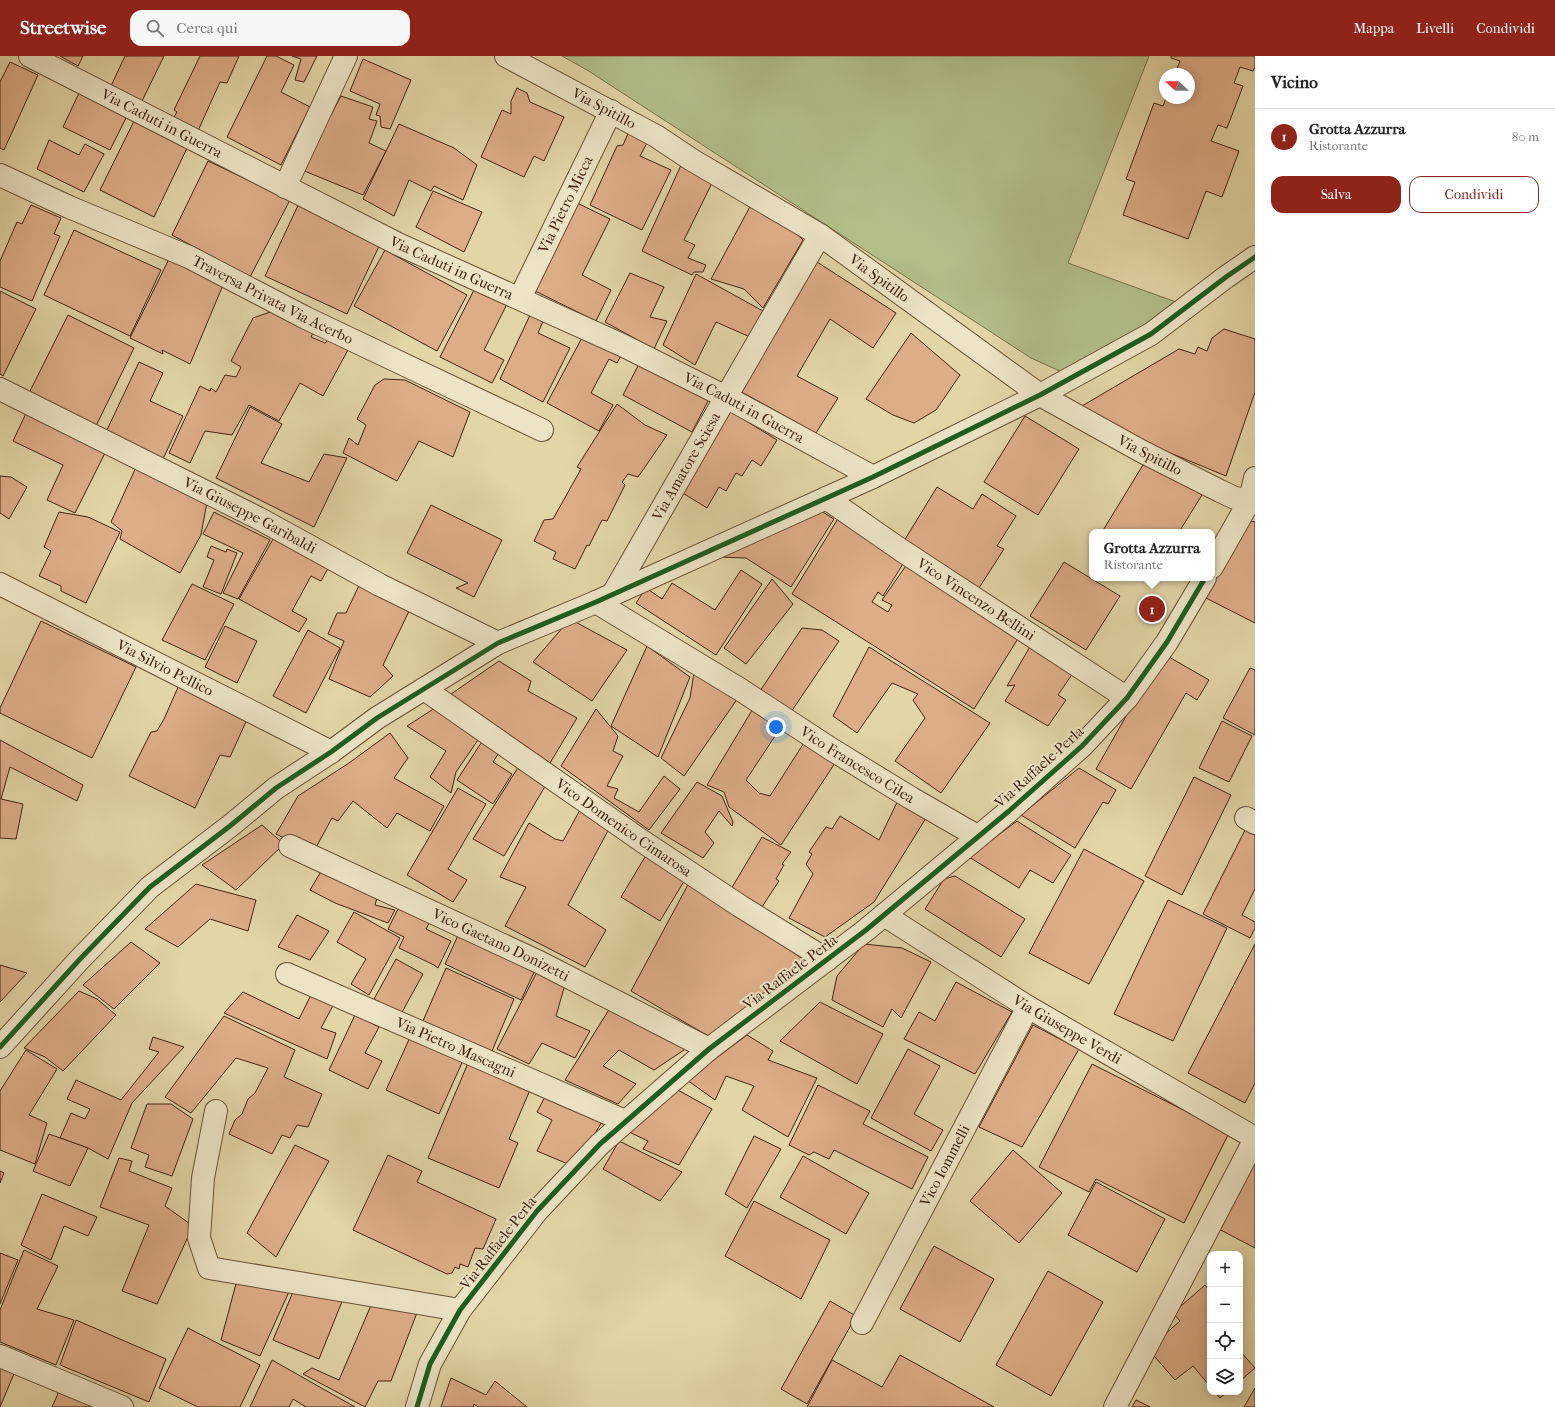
<!DOCTYPE html>
<html lang="it">
<head>
<meta charset="utf-8">
<style>
	:root { --surface:#fff; --page:#f6f6f6; --text:#222; --muted:#767676; --line:#e0e0e0; --accent:#8f2418 }
	body { margin:0; font-family:"IM FELL French Canon",serif; background:var(--page); color:var(--text) }
	.controls { position:absolute; right:12px; bottom:12px; display:grid; overflow:hidden; border-radius:8px; box-shadow:0 2px 10px #0003 }
	.controls button { width:36px; height:36px; display:grid; place-items:center; padding:0; border:0; border-bottom:1px solid var(--line); background:var(--surface); color:var(--text); font:20px sans-serif }
	.compass { position:absolute; left:1159px; top:12px; width:36px; height:36px; border-radius:50%; background:var(--surface); box-shadow:0 2px 10px #0003; rotate:291deg }
	.you { position:absolute; left:776px; top:671px; width:14px; height:14px; margin:-10px; border:3px solid #fff; border-radius:50%; background:#1a73e8; box-shadow:0 0 0 6px #1a73e833 }
	.badge { display:grid; place-items:center; width:26px; height:26px; border-radius:50%; background:var(--accent); color:#fff; font-size:13px; font-weight:700 }
	.pin { position:absolute; translate:-50% -50%; border:2px solid #fff; box-shadow:0 1px 4px #0006 }
	.popup { position:absolute; left:1089px; top:473px; width:126px; height:52px; box-sizing:border-box; display:grid; place-content:center; border-radius:8px; background:var(--surface); filter:drop-shadow(0 1px 3px #0005); font-size:13px; white-space:nowrap; color:var(--muted) }
	.popup b { font-size:15px; color:var(--text) }
	.popup::after { content:''; position:absolute; left:50%; top:100%; margin-left:-8px; border:8px solid transparent; border-top-color:var(--surface) }
	.list { margin:0; padding:0; list-style:none }
	h2 { display:flex; justify-content:space-between; align-items:center; height:52px; margin:0; padding:0 16px; font-size:17px }
	h2 small { font-size:13px; font-weight:400; color:var(--muted) }
	.list li { display:grid; grid-template-columns:26px 1fr auto; gap:12px; align-items:center; box-sizing:border-box; height:56px; padding:0 16px; border-top:1px solid var(--line) }
	.list b { display:block; font-size:15px; white-space:nowrap }
	.list p { margin:0; font-size:13px; white-space:nowrap; color:var(--muted) }
	.list em { font-size:13px; font-style:normal; color:var(--muted) }
	.actions { display:flex; gap:8px; padding:12px 16px }
	.actions a { flex:1; padding:9px 0; border:1px solid var(--accent); border-radius:12px; text-align:center; font-size:14px; color:var(--accent) }
	.actions .main { background:var(--accent); color:#fff }
	.icon { flex:none; width:22px; height:22px; fill:none; stroke:currentColor; stroke-width:2; stroke-linecap:round; stroke-linejoin:round }
	.map { position:relative; flex:none; width:1255px; height:1351px; overflow:hidden }
	header { display:flex; align-items:center; gap:24px; box-sizing:border-box; height:56px; padding:0 20px; background:var(--accent); color:#fff }
	header strong { font-size:19px }
	nav { display:flex; gap:22px; margin-inline-start:auto; font-size:14px }
	.search { width:280px; height:36px; background:var(--page); display:flex; align-items:center; gap:10px; box-sizing:border-box; padding:0 14px; border-radius:12px; color:var(--muted); font-size:15px }
	main { display:flex }
	aside { flex:1; background:var(--surface) }
	.map>svg:first-child { display:block }
</style>
</head>
<body>
<header>
<strong>Streetwise</strong>
<div class="search"><svg class="icon" aria-label="search" viewBox="0 0 24 24"><circle cx="10" cy="10" r="6"/><path d="M15 15l6 6"/></svg>Cerca qui</div>
<nav><a>Mappa</a><a>Livelli</a><a>Condividi</a></nav>
</header>
<main>
<div class="map">
<svg width="1255" height="1351" viewBox="0 0 1255 1351">
	<rect width="100%" height="100%" fill="#e2d5a6"/>
	<filter id="stains"><feTurbulence type="fractalNoise" baseFrequency=".005" numOctaves="4"/><feColorMatrix values="0 0 0 0 .2 0 0 0 0 .09 0 0 0 0 .02 0 0 0 .5 -.17"/></filter>
	<radialGradient id="worn" r=".72"><stop offset=".6" stop-color="#630" stop-opacity="0"/><stop offset="1" stop-color="#630" stop-opacity=".3"/></radialGradient>
	<path fill="#b2bd88" stroke="#7a704c" d="M562 0H1149L1068 207 1176 246 1131 279 1064 317 1031 302 587 14Z"/>
	<g fill="#ddad88" stroke="#432211">
		<path d="M60 0H83L78 10Z"/>
		<path d="M125 0H164L141 47 110 32Z"/>
		<path d="M200 0H239L227 27 220 26 197 77 171 66 177 56 174 54Z"/>
		<path d="M267 0H276L294 9 281 36 310 51 281 109 227 81Z"/>
		<path d="M292 0H317L304 26 295 24 301 3Z"/>
		<path d="M1171 0H1255V11L1253 15 1240 11 1234 27 1243 30 1227 72 1218 69 1211 85 1239 95 1222 141 1206 135 1188 183 1123 159 1135 126 1126 123 1154 47 1163 50 1166 42H1189V18H1175L1180 5 1171 2Z"/>
		<path d="M363 3 411 24 390 73 381 71 380 60 376 59 380 48 350 35Z"/>
		<path d="M10 6 38 19 4 94 0 92V26Z"/>
		<path d="M517 32 527 37 530 46 564 61 544 105 534 100 524 121 481 101 502 54 511 58V45Z"/>
		<path d="M79 37 127 60 110 94 63 71Z"/>
		<path d="M341 40 373 51 369 63 377 65 369 87 386 95 363 139 302 114Z"/>
		<path d="M136 61 189 88 154 161 100 134Z"/>
		<path d="M399 68 454 92 477 109 463 144 434 130 431 135 409 124 394 160 363 143Z"/>
		<path d="M630 73 648 85 640 100 671 114 642 174 590 149 617 90 623 89Z"/>
		<path d="M49 84 79 99 85 88 104 98 84 136 37 113Z"/>
		<path d="M208 105 290 144 250 221 172 179Z"/>
		<path d="M682 107 713 125 684 184 695 189 688 202 706 209 703 216H694L692 219 642 195Z"/>
		<path d="M433 135 482 156 464 196 416 171Z"/>
		<path d="M300 145 382 184 347 258 265 220Z"/>
		<path d="M577 147 610 163 582 219 611 234 596 265 533 234Z"/>
		<path d="M752 147 784 166 803 184 763 252 744 233 711 223Z"/>
		<path d="M31 149 61 162 54 178 60 180 32 245 0 231V205L17 166 22 168Z"/>
		<path d="M74 174 161 214 130 280 44 239Z"/>
		<path d="M385 194 467 239 437 295 354 250Z"/>
		<path d="M170 201 223 229 190 308 162 294 163 298 130 282Z"/>
		<path d="M814 204 896 257 873 292 830 263 797 320 838 342 816 377 738 334Z"/>
		<path d="M630 217 664 231 650 261 667 265 654 293 605 266Z"/>
		<path d="M696 218 763 255 750 281 716 266 695 309 663 289Z"/>
		<path d="M477 228 509 244 484 294 504 304 492 327 440 301Z"/>
		<path d="M0 235 36 253 3 320 0 318Z"/>
		<path d="M273 255 315 273 311 281 325 287 331 282 349 292 323 340 300 327 279 365 249 349 232 379 205 375 190 407 169 397 200 330 210 335 211 332 216 336 225 319 236 321 241 311 231 305 253 262Z"/>
		<path d="M531 257 544 263 538 277 570 292 543 346 500 323Z"/>
		<path d="M68 259 134 292 96 370 29 337Z"/>
		<path d="M1224 273 1255 283V336L1226 420 1139 384 1082 350 1179 293 1195 298 1198 291 1207 295 1212 282Z"/>
		<path d="M911 277 960 319 936 354 914 367 893 359 866 343Z"/>
		<path d="M584 278 622 298 617 307 609 303 591 337 613 349 599 375 547 347Z"/>
		<path d="M641 304 710 341 692 376 623 339Z"/>
		<path d="M139 306 163 317 150 345 183 360 163 403 106 376Z"/>
		<path d="M384 323 405 324 470 356 453 401 419 385 397 425 343 397 349 382 358 389 366 369 357 363 375 329Z"/>
		<path d="M617 348 645 369 667 379 638 421 628 418 622 426 625 429 607 465 602 464 589 490 587 489 575 513 553 503 556 496 534 485 544 464 553 463 581 413 577 411Z"/>
		<path d="M250 351 282 368 261 407 309 426 324 398 347 402 314 471 216 422Z"/>
		<path d="M28 353 108 391 75 457 47 444 63 409 13 385Z"/>
		<path d="M730 355 777 384 761 410 752 404 742 420 736 417 726 435 719 431 707 452 681 436Z"/>
		<path d="M1025 360 1079 393 1038 459 984 426Z"/>
		<path d="M1146 404 1202 439 1179 476H1102Z"/>
		<path d="M137 409 207 446 201 479 180 517 120 483 122 475 111 466Z"/>
		<path d="M0 420 11 421 27 431 9 463 0 457Z"/>
		<path d="M937 431 973 453 982 438 1016 460 997 490 1004 493 979 532 904 485Z"/>
		<path d="M431 449 502 484 474 541 456 532 468 527 407 497Z"/>
		<path d="M813 450 834 463 791 531 746 502 716 501Z"/>
		<path d="M59 456 88 461 120 476 86 547 61 535V530L39 520 51 495 44 491Z"/>
		<path d="M214 456 270 484 238 543 223 537 243 497 203 478Z"/>
		<path d="M839 461 906 503 883 540 878 536 872 546 888 556 892 549 882 544 910 504 1019 581 974 653 792 538Z"/>
		<path d="M1246 464 1255 466V567L1206 542Z"/>
		<path d="M277 476 331 507 321 525 311 520 292 555 307 563 299 576 239 543Z"/>
		<path d="M211 490 226 496 227 493 237 497 221 538 203 531 214 504 207 501Z"/>
		<path d="M1064 506 1120 540 1086 594 1030 560Z"/>
		<path d="M741 514 762 528 716 599 636 547 646 532 662 543 672 527 715 554Z"/>
		<path d="M363 521 413 547 383 609 393 620 370 641 329 623 344 585 328 578 337 557H346Z"/>
		<path d="M772 523 793 548 746 608 724 592Z"/>
		<path d="M192 528 234 548 205 604 162 584Z"/>
		<path d="M570 563 627 594 592 645 533 606Z"/>
		<path d="M41 565 136 611 92 702 0 657V652Z"/>
		<path d="M225 570 257 585 237 627 205 611Z"/>
		<path d="M802 572 822 574 839 585 791 656 760 635Z"/>
		<path d="M308 574 340 592 306 657 273 640Z"/>
		<path d="M1031 589 1075 614 1058 639 1066 644 1048 670 1005 645 1015 629 1007 630Z"/>
		<path d="M647 590 690 621 658 701 611 670Z"/>
		<path d="M869 591 990 667 941 737 895 705 925 662 913 644 918 638 892 627 857 677 833 660Z"/>
		<path d="M1162 597 1209 624 1197 644 1186 637 1131 733 1096 713Z"/>
		<path d="M499 605 531 625 528 635 577 662 550 707 451 638Z"/>
		<path d="M1250 612 1255 614V679L1223 662Z"/>
		<path d="M694 616 740 639 684 720 661 702 690 642Z"/>
		<path d="M179 629 249 659 230 701 220 699 195 752 129 720 151 676 157 675 164 663Z"/>
		<path d="M754 651 781 671 746 724 759 737 770 740 807 682 837 704 781 789 729 751 724 736 707 729Z"/>
		<path d="M435 652 480 681 456 716 451 737 430 721 446 695 407 670Z"/>
		<path d="M596 653 618 680 613 695 623 700 607 730 618 733 614 742 639 756 664 720 680 733 649 774 561 710Z"/>
		<path d="M1222 665 1252 680 1229 726 1199 712Z"/>
		<path d="M390 677 408 702 394 722 444 750 430 775 397 757 387 772 353 745 338 765 332 762 313 797 276 778 298 740 349 707Z"/>
		<path d="M485 681 502 692 493 706 512 718 493 748 457 724Z"/>
		<path d="M0 684 83 729 77 745 10 711 1 743 23 748 16 783 0 782Z"/>
		<path d="M519 710 547 727 504 800 473 783Z"/>
		<path d="M1079 712 1116 734 1108 748 1103 746 1075 792 1021 759Z"/>
		<path d="M1194 721 1231 739 1182 839 1145 820Z"/>
		<path d="M697 726 722 740 733 766 732 770 719 755 705 776 714 787 703 802 661 777Z"/>
		<path d="M458 732 486 748 448 813 467 824 453 846 407 819Z"/>
		<path d="M899 742 926 762 874 846 825 881 789 862 813 818 806 808 812 798 809 796 826 771 832 773 840 760 879 784Z"/>
		<path d="M581 752 610 771 568 849 606 874 585 911 505 870 526 831 500 821 529 767 555 783 563 785Z"/>
		<path d="M1017 765 1071 799 1053 827 1030 814 1019 832 969 801Z"/>
		<path d="M1248 768 1255 772V833L1242 859 1255 866V872L1250 882 1203 858Z"/>
		<path d="M262 769 284 788 236 834 202 809Z"/>
		<path d="M762 781 791 796 782 808 784 809 776 823 779 825 762 851 731 833Z"/>
		<path d="M1084 793 1144 825 1089 928 1029 897Z"/>
		<path d="M648 796 686 822 660 865 621 841Z"/>
		<path d="M323 812 378 838 375 849 395 854 388 867 335 847 310 834Z"/>
		<path d="M955 820 1025 863 1001 901 925 853 944 823Z"/>
		<path d="M691 823 804 904 710 981 631 935Z"/>
		<path d="M196 828 256 844 248 875 210 863 178 891 145 873Z"/>
		<path d="M1168 844 1227 872 1173 985 1114 958Z"/>
		<path d="M400 849 431 864 426 873 451 885 438 912 434 909 399 892 404 881 388 873Z"/>
		<path d="M354 856 400 882 369 939 351 928 366 903 337 886Z"/>
		<path d="M297 859 329 875 310 904 278 891Z"/>
		<path d="M460 875 537 910 521 944 445 908Z"/>
		<path d="M131 886 160 907 114 953 83 929Z"/>
		<path d="M864 888 902 892 931 906 901 962 892 953 883 971 832 944 837 920Z"/>
		<path d="M1255 888V1027L1245 1047 1188 1017Z"/>
		<path d="M396 903 423 918 401 958 374 943Z"/>
		<path d="M0 909 27 917 0 946Z"/>
		<path d="M446 912 514 943 492 995 423 965Z"/>
		<path d="M539 912 566 925 556 960 590 975 575 1002 542 987 529 1008 497 993Z"/>
		<path d="M956 926 1012 956 975 1018 904 983 919 956 935 965Z"/>
		<path d="M79 935 97 943 116 959 63 1015 45 1001 24 992Z"/>
		<path d="M243 936 299 963 312 937 336 944 321 972 336 977 327 1003 224 957Z"/>
		<path d="M820 946 883 978 857 1028 780 985Z"/>
		<path d="M610 952 687 992 654 1014 619 994 603 1010 636 1028 618 1048 565 1024Z"/>
		<path d="M355 959 379 971 365 997 382 1005 368 1033 329 1014Z"/>
		<path d="M224 960 295 994 284 1021 322 1038 308 1071 297 1069 290 1082 282 1079 272 1098 229 1078 235 1064 242 1058 248 1043 255 1037 268 1012 236 1002 191 1057 165 1041Z"/>
		<path d="M1033 969 1079 993 1022 1091 979 1071Z"/>
		<path d="M412 977 465 1000 439 1058 386 1034Z"/>
		<path d="M747 979 773 995 768 1004 817 1022 788 1081 742 1054 754 1030 726 1020 715 1044 687 1024Z"/>
		<path d="M153 981 184 991 132 1047 108 1103 88 1092 60 1082 71 1057 85 1063 90 1053 67 1043 76 1024 121 1044 159 996 149 993Z"/>
		<path d="M908 993 940 1010 914 1058 943 1074 931 1095 871 1062Z"/>
		<path d="M26 994 57 1013 29 1059 47 1067 35 1108 0 1094V1035Z"/>
		<path d="M468 1007 530 1034 509 1083 518 1087 499 1132 428 1102Z"/>
		<path d="M1092 1008 1229 1077 1184 1167 1096 1123 1089 1136 1039 1111Z"/>
		<path d="M818 1029 870 1055 863 1068 928 1101 912 1133 834 1094 829 1103 814 1096 809 1099 789 1089Z"/>
		<path d="M676 1033 712 1053 679 1109 643 1093 648 1085 627 1075Z"/>
		<path d="M547 1037 603 1064 575 1111 537 1095 552 1064 537 1056Z"/>
		<path d="M147 1048H171L193 1063 172 1120 145 1111 149 1099 131 1092Z"/>
		<path d="M49 1078 88 1092 70 1130 33 1115Z"/>
		<path d="M754 1080 781 1093 747 1152 725 1138Z"/>
		<path d="M619 1085 682 1116 660 1145 603 1113Z"/>
		<path d="M295 1089 329 1105 276 1201 247 1177Z"/>
		<path d="M1255 1089V1192L1213 1170Z"/>
		<path d="M1013 1094 1062 1137 1019 1187 970 1145Z"/>
		<path d="M388 1099 422 1115 417 1126 496 1163 483 1193 475 1192 468 1211 460 1208 459 1213 455 1211 452 1217 447 1218 353 1174Z"/>
		<path d="M803 1100 869 1137 846 1178 780 1141Z"/>
		<path d="M119 1102 132 1105 129 1115 172 1132 165 1150 193 1170 157 1248 122 1235 149 1169 100 1151Z"/>
		<path d="M0 1115 4 1117 0 1127Z"/>
		<path d="M1096 1126 1165 1163 1137 1216 1068 1179Z"/>
		<path d="M42 1138 97 1161 88 1180 64 1170 51 1204 21 1189Z"/>
		<path d="M754 1145 830 1184 801 1243 725 1200Z"/>
		<path d="M934 1190 994 1223 960 1286 900 1253Z"/>
		<path d="M24 1194 58 1210 37 1253 74 1264 56 1309 0 1286V1254Z"/>
		<path d="M0 1197 18 1204 0 1248Z"/>
		<path d="M1048 1215 1103 1246 1051 1340 996 1309Z"/>
		<path d="M237 1224 292 1229 260 1300 221 1284Z"/>
		<path d="M1205 1229 1210 1235V1330L1193 1310 1175 1324 1148 1293 1180 1265 1173 1257Z"/>
		<path d="M295 1231 343 1243 319 1303 273 1284Z"/>
		<path d="M830 1245 856 1260 807 1348 781 1333Z"/>
		<path d="M372 1247 418 1254 391 1325H378L365 1351 303 1318 312 1312 339 1324Z"/>
		<path d="M76 1264 166 1303 149 1346 60 1309Z"/>
		<path d="M188 1272 260 1309 240 1351H198L159 1332Z"/>
		<path d="M1240 1295 1255 1312 1240 1325Z"/>
		<path d="M900 1299 994 1351H807L832 1304 882 1331Z"/>
		<path d="M272 1304 355 1351H306L293 1343 289 1351H250Z"/>
		<path d="M0 1305 16 1313 0 1351Z"/>
		<path d="M451 1322 486 1339 495 1325 527 1351H478L474 1348 473 1351H441Z"/>
		<path d="M1255 1332V1351H1244Z"/>
		<path d="M60 1333 107 1351H52Z"/>
		<path d="M1215 1336H1227L1220 1342Z"/>
		<path d="M1136 1344 1150 1351H1132Z"/>
	</g>
	<g fill="none" stroke-linecap="round" stroke-linejoin="round">
		<g stroke="#6b4f36" stroke-width="24">
			<g id="minor">
				<path id="s1" d="M30 0 398 188 622 289 726 341 873 421"/>
				<path id="s2" d="M0 119 69 151 189 201 306 262 542 374"/>
				<path d="M285 131 346 0"/>
				<path id="s3" d="M520 242 611 55"/>
				<path id="s4" d="M0 333 258 462 380 529 498 587"/>
				<path id="s5" d="M826 442 901 494 1127 642"/>
				<path d="M1212 511 1250 444"/>
				<path id="s6" d="M0 528 331 696"/>
				<path id="s7" d="M613 538 726 341 820 179"/>
				<path id="s8" d="M596 546 741 634 831 693 911 742 977 780"/>
				<path id="s9" d="M424 633 642 785 740 850 827 904"/>
				<path d="M1246 762 1255 767"/>
				<path id="s10" d="M290 790 539 906 709 993"/>
				<path id="s11" d="M884 859 1028 951 1255 1082"/>
				<path id="s12" d="M287 918 625 1065"/>
				<path d="M0 991 80 903 150 831 230 770 276 732 331 696 377 662 498 587 596 546 873 421 1040 339"/>
				<path d="M216 1055 203 1122 199 1182 209 1212 460 1254"/>
				<path id="s13" d="M862 1267 1028 951"/>
				<path d="M0 1300 122 1351"/>
				<path d="M417 1351 430 1308 460 1254 537 1155 600 1088 709 993 866 874 1009 755 1082 690 1127 642 1167 586 1205 522"/>
				<path d="M1115 1351 1255 1083"/>
			</g>
		</g>
		<g stroke="#6b4f36" stroke-width="24">
			<g id="tertiary">
				<path id="s14" d="M506 0 656 80 692 104 820 179 1040 339 1141 395 1220 435 1235 442 1255 445"/>
				<path d="M1040 339 1151 278 1226 221 1255 201"/>
				<path d="M1250 444 1255 422"/>
			</g>
		</g>
		<use href="#minor" stroke="#ece4c5" stroke-width="22"/>
		<use href="#tertiary" stroke="#ece4c5" stroke-width="22"/>
		<g stroke="#ece4c5" stroke-width="8">
			<g id="cycleway">
				<path d="M0 991 80 903 150 831 230 770 276 732 331 696 377 662 498 587 596 546 873 421 1040 339 1151 278 1226 221 1255 201"/>
				<path d="M417 1351 430 1308 460 1254 537 1155 600 1088 709 993 866 874 1009 755 1082 690 1127 642 1167 586 1205 522"/>
			</g>
		</g>
		<use href="#cycleway" stroke="#1b5e20" stroke-width="5"/>
	</g>
	<g text-anchor="middle" stroke-width="4" stroke-linejoin="round" paint-order="stroke">
		<g font-size="15" fill="#432211" stroke="#ece4c5">
			<text dy="5" stroke="none"><textPath href="#s14" startOffset="111">Via Spitillo</textPath></text>
			<text dy="5" stroke="none"><textPath href="#s1" startOffset="148">Via Caduti in Guerra</textPath></text>
			<text dy="5" stroke="none"><textPath href="#s3" startOffset="104">Via Pietro Micca</textPath></text>
			<text dy="5" stroke="none"><textPath href="#s1" startOffset="472">Via Caduti in Guerra</textPath></text>
			<text dy="5" stroke="none"><textPath href="#s14" startOffset="435">Via Spitillo</textPath></text>
			<text dy="5" stroke="none"><textPath href="#s2" startOffset="300">Traversa Privata Via Acerbo</textPath></text>
			<text dy="5" stroke="none"><textPath href="#s1" startOffset="796">Via Caduti in Guerra</textPath></text>
			<text dy="5" stroke="none"><textPath href="#s14" startOffset="759">Via Spitillo</textPath></text>
			<text dy="5" stroke="none"><textPath href="#s7" startOffset="147">Via Amatore Sciesa</textPath></text>
			<text dy="5" stroke="none"><textPath href="#s4" startOffset="280">Via Giuseppe Garibaldi</textPath></text>
			<text dy="5" stroke="none"><textPath href="#s5" startOffset="181">Vico Vincenzo Bellini</textPath></text>
			<text dy="5" stroke="none"><textPath href="#s6" startOffset="185">Via Silvio Pellico</textPath></text>
			<text dy="5" stroke="none"><textPath href="#s8" startOffset="308">Vico Francesco Cilea</textPath></text>
			<text transform="translate(1039 711) rotate(-42)" y="5">Via Raffaele Perla</text>
			<text dy="5" stroke="none"><textPath href="#s9" startOffset="243">Vico Domenico Cimarosa</textPath></text>
			<text dy="5" stroke="none"><textPath href="#s10" startOffset="233">Vico Gaetano Donizetti</textPath></text>
			<text transform="translate(790 916) rotate(-37)" y="5">Via Raffaele Perla</text>
			<text dy="5" stroke="none"><textPath href="#s11" startOffset="216">Via Giuseppe Verdi</textPath></text>
			<text dy="5" stroke="none"><textPath href="#s12" startOffset="184">Via Pietro Mascagni</textPath></text>
			<text dy="5" stroke="none"><textPath href="#s13" startOffset="178">Vico Iommelli</textPath></text>
			<text transform="translate(498 1187) rotate(-52)" y="5">Via Raffaele Perla</text>
		</g>
	</g>
	<rect width="100%" height="100%" filter="url(#stains)"/>
	<rect width="100%" height="100%" fill="url(#worn)"/>
</svg>
<div class="controls">
<button>+</button>
<button>−</button>
<button><svg class="icon" aria-label="locate" viewBox="0 0 24 24"><circle cx="12" cy="12" r="6"/><path d="M12 2v4M12 18v4M2 12h4M18 12h4"/></svg></button>
<button><svg class="icon" aria-label="layers" viewBox="0 0 24 24"><path d="M12 4l9 5-9 5-9-5zM3 14l9 5 9-5"/></svg></button>
</div>
<svg class="compass" viewBox="-18 -18 36 36"><path d="M0-13l5 13h-10z" fill="#e53935"/><path d="M0 13l5-13h-10z" fill="#767676"/></svg>
<div class="you"></div>
<div class="pin badge" style="left:1152px;top:553px">1</div>
<div class="popup"><b>Grotta Azzurra</b>Ristorante</div>
</div>
<aside>
<h2>Vicino<small></small></h2>
<ul class="list">
<li><span class="badge">1</span><div><b>Grotta Azzurra</b><p>Ristorante</p></div><em>80 m</em></li>
</ul>
<div class="actions"><a class="main">Salva</a><a>Condividi</a></div>
</aside>
</main>
</body>
</html>
